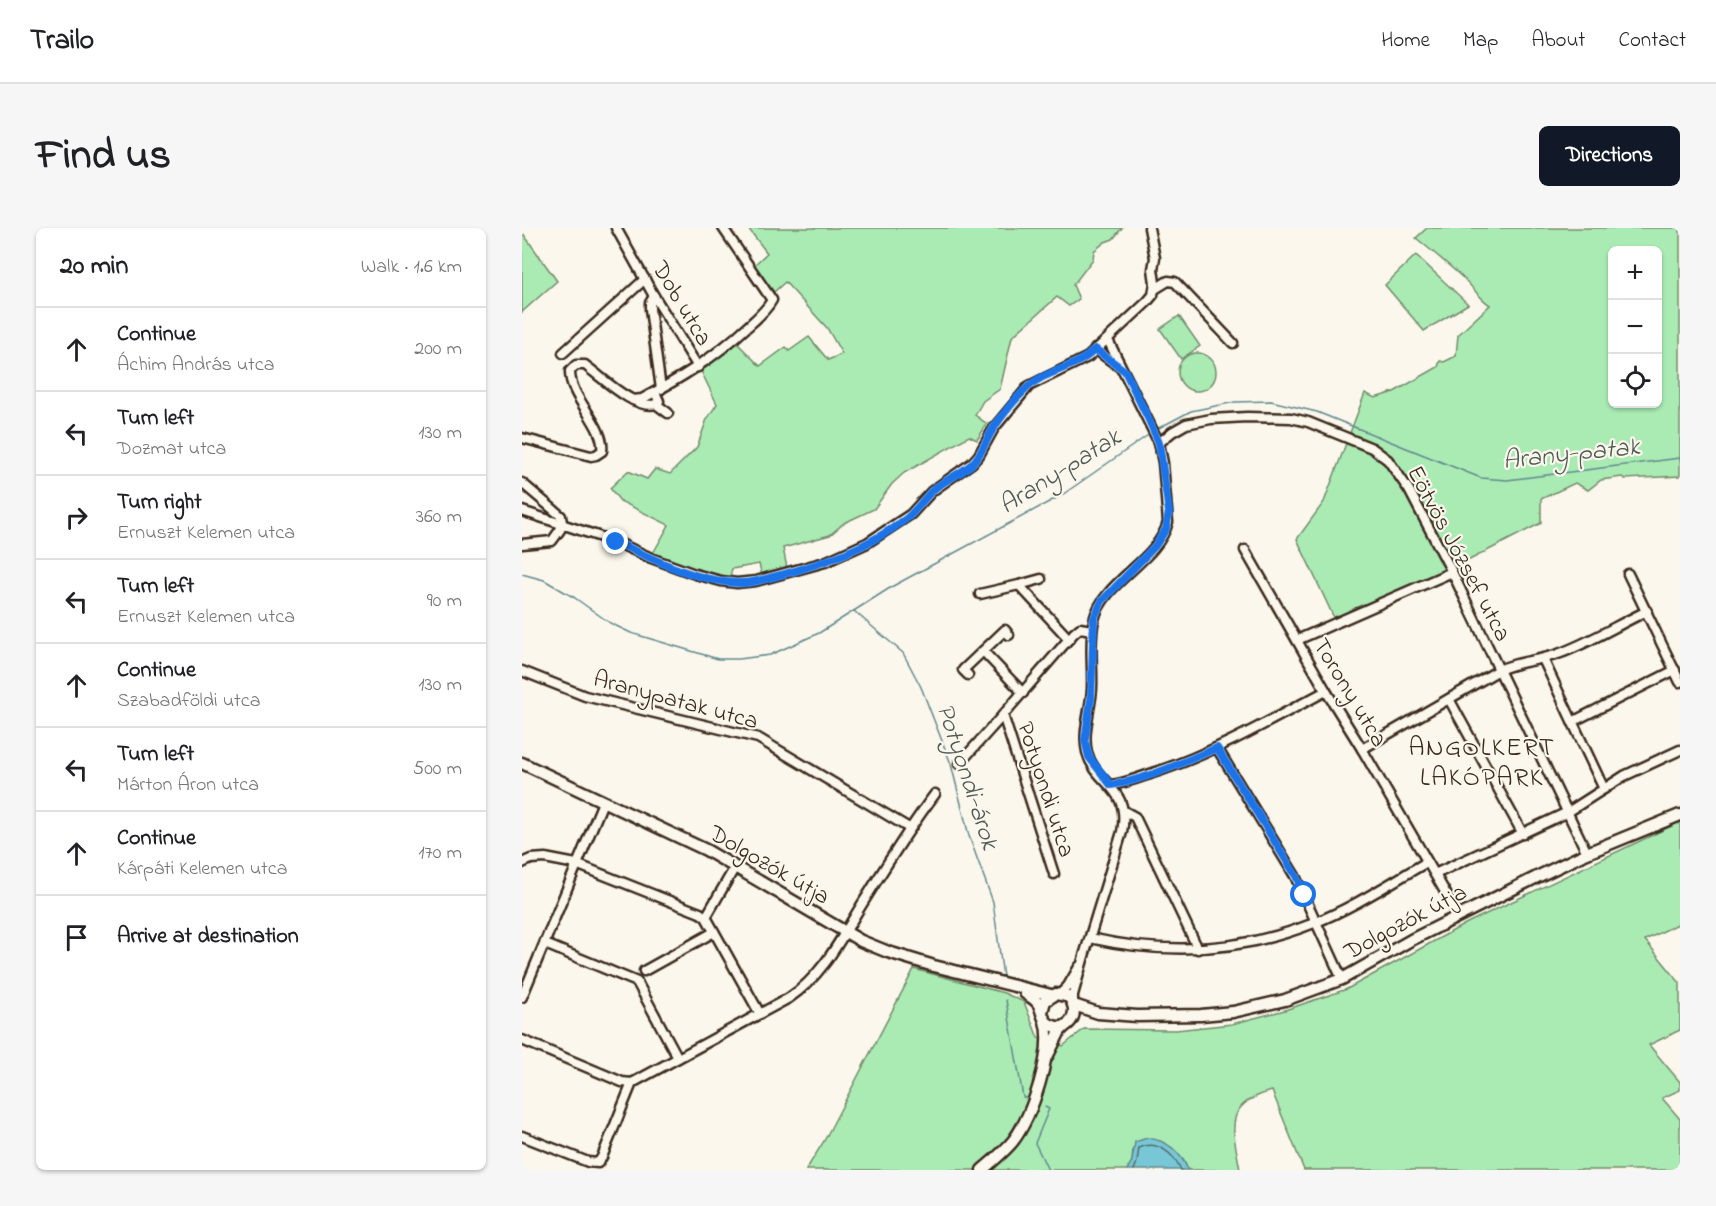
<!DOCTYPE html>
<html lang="en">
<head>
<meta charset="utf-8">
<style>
	:root { --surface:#fff; --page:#f6f6f6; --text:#202124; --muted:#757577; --line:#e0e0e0; --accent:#111827 }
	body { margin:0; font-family:"Indie Flower",sans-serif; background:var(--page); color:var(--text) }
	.controls { position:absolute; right:18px; top:18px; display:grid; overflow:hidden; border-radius:9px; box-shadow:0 2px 4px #0004 }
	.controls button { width:54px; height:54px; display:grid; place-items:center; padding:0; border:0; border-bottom:2px solid var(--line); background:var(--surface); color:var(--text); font:30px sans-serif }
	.stop { position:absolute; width:18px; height:18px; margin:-14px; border:4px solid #1a73e8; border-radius:50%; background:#fff }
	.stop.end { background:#1a73e8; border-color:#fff; box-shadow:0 2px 6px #0008 }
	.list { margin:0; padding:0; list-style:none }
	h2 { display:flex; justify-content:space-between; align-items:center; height:78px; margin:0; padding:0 24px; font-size:26px }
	h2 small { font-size:20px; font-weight:400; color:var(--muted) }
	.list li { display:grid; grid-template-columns:39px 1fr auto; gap:18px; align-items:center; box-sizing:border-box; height:84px; padding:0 24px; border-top:2px solid var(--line) }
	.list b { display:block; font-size:22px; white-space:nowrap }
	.list p { margin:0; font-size:20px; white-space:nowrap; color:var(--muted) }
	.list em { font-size:20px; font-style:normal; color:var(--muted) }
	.icon { flex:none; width:33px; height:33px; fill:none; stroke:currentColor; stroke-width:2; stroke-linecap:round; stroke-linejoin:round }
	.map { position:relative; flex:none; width:1158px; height:942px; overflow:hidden; border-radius:9px }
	header { display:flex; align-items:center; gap:36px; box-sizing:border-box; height:84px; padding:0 30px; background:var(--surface); border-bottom:2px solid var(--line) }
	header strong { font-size:28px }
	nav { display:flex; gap:33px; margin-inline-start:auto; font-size:21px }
	.intro { display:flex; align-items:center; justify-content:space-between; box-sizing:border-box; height:144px; padding:0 36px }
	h1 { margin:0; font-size:42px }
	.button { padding:15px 27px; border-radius:9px; background:var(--accent); color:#fff; font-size:21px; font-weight:700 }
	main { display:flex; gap:36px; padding:0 36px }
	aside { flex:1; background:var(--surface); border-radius:9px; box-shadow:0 2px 4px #0004 }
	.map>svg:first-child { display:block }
</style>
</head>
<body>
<header>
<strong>Trailo</strong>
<nav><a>Home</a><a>Map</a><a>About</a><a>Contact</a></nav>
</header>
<div class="intro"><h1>Find us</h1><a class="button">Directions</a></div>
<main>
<aside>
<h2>20 min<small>Walk · 1.6 km</small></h2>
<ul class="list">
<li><svg class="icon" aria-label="ahead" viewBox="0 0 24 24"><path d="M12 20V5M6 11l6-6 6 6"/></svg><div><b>Continue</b><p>Áchim András utca</p></div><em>200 m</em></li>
<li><svg class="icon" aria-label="left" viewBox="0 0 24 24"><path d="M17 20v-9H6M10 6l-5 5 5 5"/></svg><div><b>Turn left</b><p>Dozmat utca</p></div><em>130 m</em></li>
<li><svg class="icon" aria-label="right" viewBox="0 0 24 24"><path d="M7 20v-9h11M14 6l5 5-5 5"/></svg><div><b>Turn right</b><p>Ernuszt Kelemen utca</p></div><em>360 m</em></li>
<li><svg class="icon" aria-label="left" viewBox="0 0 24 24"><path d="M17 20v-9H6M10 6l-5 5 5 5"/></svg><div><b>Turn left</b><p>Ernuszt Kelemen utca</p></div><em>90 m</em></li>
<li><svg class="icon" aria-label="ahead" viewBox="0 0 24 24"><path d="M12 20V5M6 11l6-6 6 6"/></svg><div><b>Continue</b><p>Szabadföldi utca</p></div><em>130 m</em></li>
<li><svg class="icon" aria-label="left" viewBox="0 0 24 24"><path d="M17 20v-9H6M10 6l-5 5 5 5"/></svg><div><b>Turn left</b><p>Márton Áron utca</p></div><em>500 m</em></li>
<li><svg class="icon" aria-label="ahead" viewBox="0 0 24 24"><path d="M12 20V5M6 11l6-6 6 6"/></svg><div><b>Continue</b><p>Kárpáti Kelemen utca</p></div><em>170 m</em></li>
<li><svg class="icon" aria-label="arrive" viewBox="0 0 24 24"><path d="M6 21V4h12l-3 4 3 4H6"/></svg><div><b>Arrive at destination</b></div></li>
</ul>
</aside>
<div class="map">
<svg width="1158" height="942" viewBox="0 0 1158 942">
	<rect width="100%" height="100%" fill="#fbf7ec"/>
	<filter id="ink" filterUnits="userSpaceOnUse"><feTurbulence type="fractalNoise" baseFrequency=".0167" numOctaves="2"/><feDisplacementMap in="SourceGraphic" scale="12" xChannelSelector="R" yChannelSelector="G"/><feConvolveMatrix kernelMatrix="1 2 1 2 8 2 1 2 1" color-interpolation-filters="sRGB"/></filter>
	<g filter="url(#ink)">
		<g fill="#aaebb4" stroke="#728a69" stroke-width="1.5" fill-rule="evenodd">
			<path d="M226 0H600L591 11 583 14 572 23 571 31 551 57 557 71 547 78 535 69 490 109 478 161 461 173 453 187 465 196 455 212 447 208 382 245 370 256 352 281 322 295 308 307 261 320 265 340 240 347 237 336 210 341 207 352 175 344 130 327 147 297 98 273 88 260 106 243 125 251 133 241 148 246 175 219 185 191 195 176 179 143 215 115 238 138 264 119 267 123 287 109 306 132 320 126 305 100 263 54 252 64 231 38 245 25Z"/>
			<path d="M905 0H1158V248L1103 251 1100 249 1079 252 1066 262 1053 255 1019 271V295L930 341 813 392 775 311 802 274 843 165 853 170 872 164 916 139 918 133 922 134 934 128 936 107 968 77C957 70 951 59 941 50 926 36 910 23 894 10ZM1090 22H1136V176H1090Z"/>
			<path d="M0 4 35 53 0 84Z"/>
			<path d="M894 27 946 76 902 103 863 57Z"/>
			<path d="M657 88 678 118 659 131 638 101Z"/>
			<circle cx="675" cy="144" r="19"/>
			<path d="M1158 594V695L1123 712 1158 755V802L1127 817 1158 854V862L1140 870 1158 891V942H782L750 863C700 876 711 901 718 942H666L661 931 611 921 610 933 605 942H284L302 913 392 741 482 765 502 774 516 810 541 818 562 801 654 802 710 796 763 782 825 761 945 695Z"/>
		</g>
		<path fill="#78c7d6" stroke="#60888c" stroke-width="1.5" d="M625 910C645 912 658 923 666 942H605L610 933 613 914Z"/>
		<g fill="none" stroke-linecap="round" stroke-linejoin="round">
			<path stroke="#536968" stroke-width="1.5" d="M612 942 615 934 617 920C635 911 652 926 659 942"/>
			<g stroke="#60888c" stroke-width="1.5">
				<path d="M633 202 669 183 713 174 749 173 795 184 959 250 985 252 1158 230"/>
				<path d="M0 346 22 352 53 370 88 395 109 405 196 431H217L248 427 297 405 371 358 540 267 629 205"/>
				<path d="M332 383 381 425 399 459 429 536 447 608 471 674 481 749"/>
				<path d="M484 772 501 869 504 870"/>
				<path d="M523 879 527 881 513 915 526 942"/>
			</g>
			<g stroke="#3b2a1e" stroke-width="13">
				<g id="minor">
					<path d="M94 0 132 68 176 139"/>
					<path d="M633 61 646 53 653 54 711 115"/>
					<path d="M132 68 128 75V81L139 161"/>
					<path d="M573 121 599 140"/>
					<path d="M41 125 123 51"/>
					<path d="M111 172 120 171C159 150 192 130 225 99 234 91 244 83 250 72L201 0"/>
					<path d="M134 176 146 185"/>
					<path d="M0 210 69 228 74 227 80 223C84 198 47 170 48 143L54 137H63L68 141C84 153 114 182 134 176L137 173 133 164"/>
					<path d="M637 215 650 204 664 196 689 191 725 189 769 190 786 194 850 220 866 232 887 262 930 344 1065 625"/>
					<path d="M0 255 39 288 40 295"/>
					<path d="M0 283 94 314 129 330 173 346 199 353 215 355 234 353 303 334 345 315 389 286 410 263 450 235 457 227 472 200 507 158 566 129 625 74 631 67 633 55 631 41 633 30 627 0"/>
					<path d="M0 316 30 313 38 302 40 295"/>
					<path d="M723 322 804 463 840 521 937 688"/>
					<path d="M1106 346 1158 454"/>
					<path d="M497 357 519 351"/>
					<path d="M458 366 497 357 547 411"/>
					<path d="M775 412 930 344"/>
					<path d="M461 423 501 465"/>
					<path d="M1021 431 1082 561"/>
					<path d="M0 443 63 468 236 510 387 600"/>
					<path d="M446 447 441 442 483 402 487 407"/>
					<path d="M927 471 1001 606"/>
					<path d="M481 487 532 646"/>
					<path d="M1050 494 1153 442"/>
					<path d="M695 520 773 648 820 751"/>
					<path d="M840 521 977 442C996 433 1017 433 1036 426 1067 415 1095 397 1125 383"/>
					<path d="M437 536 481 487 552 405 558 400 570 402"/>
					<path d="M589 557C606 555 621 548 637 543 696 523 749 492 804 463"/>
					<path d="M602 583 613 589 676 721"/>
					<path d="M0 635 9 631 23 630 54 636 178 685 184 689 238 786"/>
					<path d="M913 646 1046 584 1102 548 1158 522"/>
					<path d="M184 689 213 639"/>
					<path d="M568 710C643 727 720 724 792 695 832 679 868 655 905 634"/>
					<path d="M23 716 115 754 156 830"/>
					<path d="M122 743 192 704"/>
					<path d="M538 766 546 758 557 739"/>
					<path d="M0 769 81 574"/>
					<path d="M551 774V767L562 728 600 604C609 558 574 558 565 524 560 504 569 481 570 460 571 438 567 414 572 392 581 353 636 333 646 294L641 235 637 215 586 112"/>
					<path d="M0 812 100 854 110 855 267 770C302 747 320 708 342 673 365 636 387 600 413 566"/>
					<path d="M0 908 66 934 76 935 80 929 110 855"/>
				</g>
			</g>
			<g stroke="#3b2a1e" stroke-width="15">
				<g id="major">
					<path d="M0 535 184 622 339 713 366 724 412 738 529 767"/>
					<path d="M503 765C508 769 514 771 517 777 521 785 520 793 529 797 548 806 559 783 547 769L534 766 523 773 520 784"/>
					<path d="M552 777 576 785 615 788 679 787 711 784 763 772 820 751 889 712 1017 648 1065 625 1158 587"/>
					<path d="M526 827 538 803 544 797"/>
					<path d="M460 942C471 933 482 924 491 913 510 888 532 824 523 793"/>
				</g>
			</g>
			<use href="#minor" stroke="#fbf7ec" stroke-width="8"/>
			<use href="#major" stroke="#fbf7ec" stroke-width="10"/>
		</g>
	</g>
	<g fill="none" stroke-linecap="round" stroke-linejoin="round" filter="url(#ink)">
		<path stroke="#1a73e8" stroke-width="8" d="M94 314C131 331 173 353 215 355 230 356 245 350 259 347 303 335 347 319 384 291 394 283 402 270 412 261 423 252 439 246 450 236 460 226 464 212 471 201 480 187 494 170 506 159 525 141 555 141 573 121L603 143 626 190 637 215 647 284 644 301 633 318 580 373 572 390 569 471 563 512 567 529 589 557C625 552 661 534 695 520L774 648 782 667"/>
	</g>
	<g text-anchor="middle" stroke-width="4.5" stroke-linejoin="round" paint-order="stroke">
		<g font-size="24" fill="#3b2a1e" stroke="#fbf7ec">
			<text transform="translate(161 75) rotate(59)" y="8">Dob utca</text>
			<text transform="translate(938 325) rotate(62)" y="8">Eötvös József utca</text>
			<text transform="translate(829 464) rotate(59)" y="8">Torony utca</text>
			<text transform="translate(154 471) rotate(15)" y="8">Aranypatak utca</text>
			<text transform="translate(525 561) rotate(72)" y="8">Potyondi utca</text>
			<text transform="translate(248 636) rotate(30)" y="8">Dolgozók útja</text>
			<text transform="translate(883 693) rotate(-28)" y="8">Dolgozók útja</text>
		</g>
		<g font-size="26" font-style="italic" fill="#4d5955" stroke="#fbf7ec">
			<text transform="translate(1049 224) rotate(-6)" y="9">Arany-patak</text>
			<text transform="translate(537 242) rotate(-32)" y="9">Arany-patak</text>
			<text transform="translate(447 548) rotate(72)" y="9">Potyondi-árok</text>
		</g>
		<g font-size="26" letter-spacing="1.5" fill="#3b2a1e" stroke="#fbf7ec">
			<text x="960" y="527">ANGOLKERT<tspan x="960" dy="30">LAKÓPARK</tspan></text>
		</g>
	</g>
</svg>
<div class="controls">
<button>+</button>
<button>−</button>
<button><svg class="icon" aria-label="locate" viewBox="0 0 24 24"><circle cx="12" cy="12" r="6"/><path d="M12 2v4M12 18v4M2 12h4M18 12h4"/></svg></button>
</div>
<div class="stop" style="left:782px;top:667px"></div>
<div class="stop end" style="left:94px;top:314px"></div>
</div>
</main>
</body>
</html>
